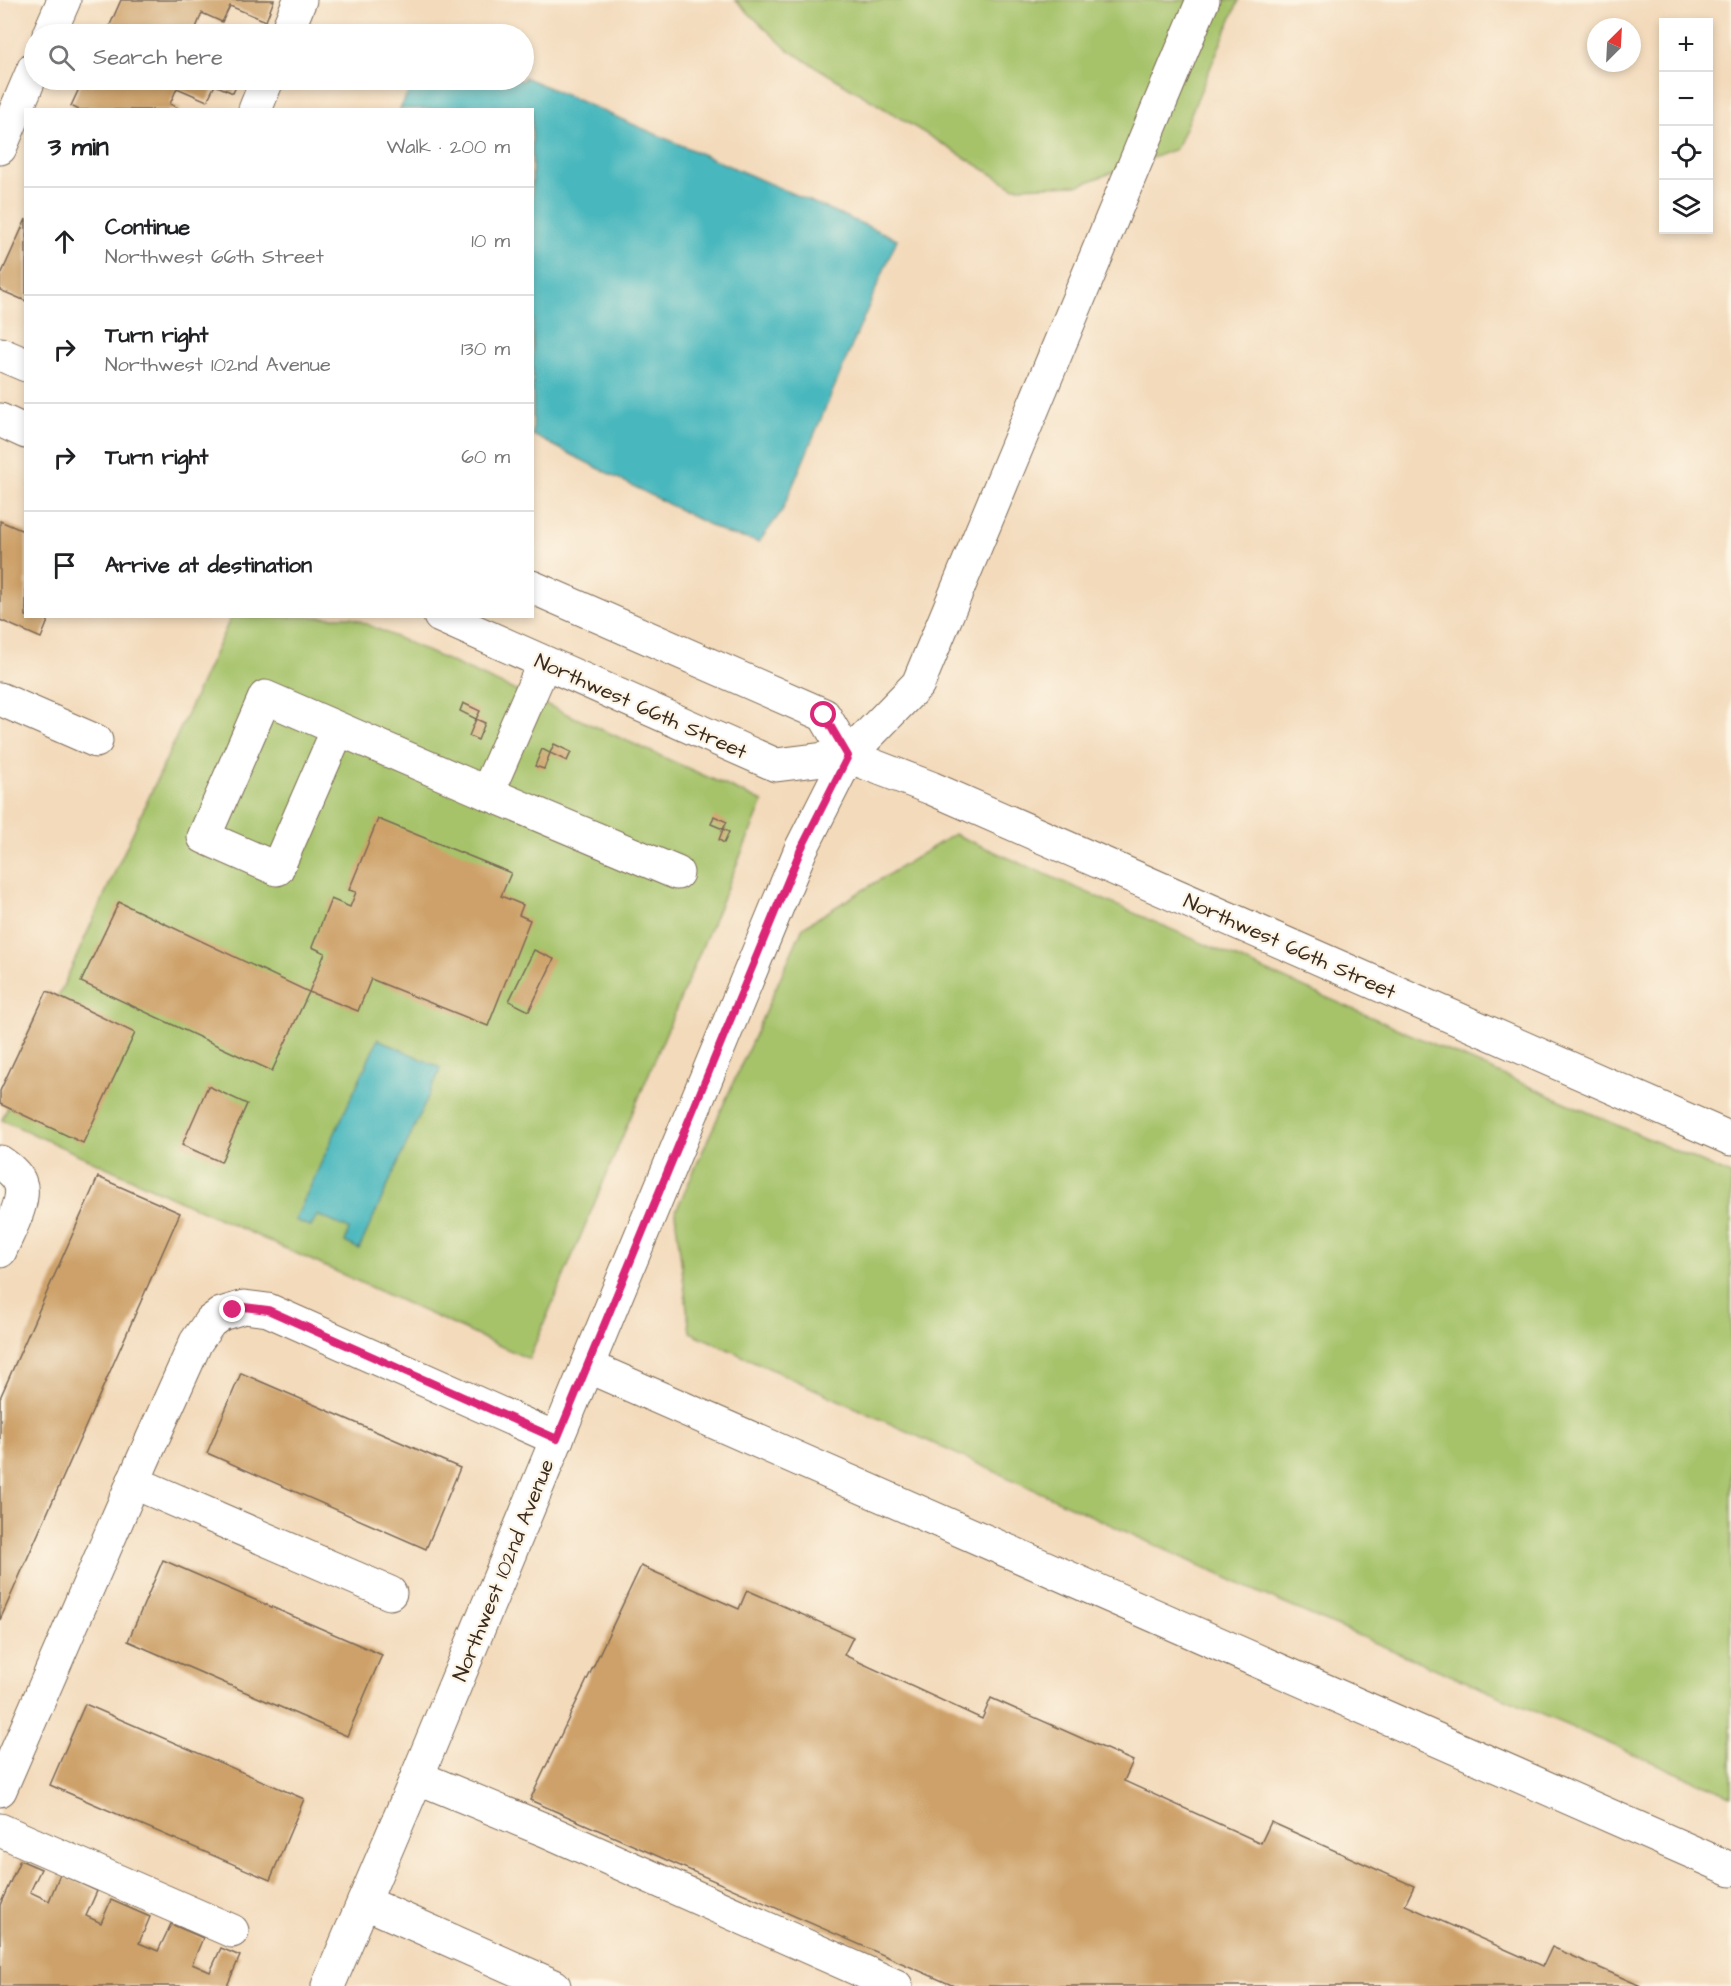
<!DOCTYPE html>
<html lang="en">
<head>
<meta charset="utf-8">
<style>
	:root { --surface:#fff; --page:#f6f6f6; --text:#202124; --muted:#757577; --line:#e0e0e0 }
	body { margin:0; font-family:"Architects Daughter",sans-serif; background:var(--page); color:var(--text) }
	.controls { position:absolute; right:18px; top:18px; display:grid; overflow:hidden; border-radius:0px; box-shadow:0 3px 9px #0003 }
	.controls button { width:54px; height:54px; display:grid; place-items:center; padding:0; border:0; border-bottom:2px solid var(--line); background:var(--surface); color:var(--text); font:30px sans-serif }
	.compass { position:absolute; left:1587px; top:18px; width:54px; height:54px; border-radius:50%; background:var(--surface); box-shadow:0 3px 9px #0003; rotate:24deg }
	.stop { position:absolute; width:18px; height:18px; margin:-14px; border:4px solid #db2777; border-radius:50%; background:#fff }
	.stop.end { background:#db2777; border-color:#fff; box-shadow:0 2px 6px #0008 }
	.list { margin:0; padding:0; list-style:none }
	h2 { display:flex; justify-content:space-between; align-items:center; height:78px; margin:0; padding:0 24px; font-size:26px }
	h2 small { font-size:20px; font-weight:400; color:var(--muted) }
	.list li { display:grid; grid-template-columns:39px 1fr auto; gap:18px; align-items:center; box-sizing:border-box; height:108px; padding:0 24px; border-top:2px solid var(--line) }
	.list b { display:block; font-size:22px; white-space:nowrap }
	.list p { margin:0; font-size:20px; white-space:nowrap; color:var(--muted) }
	.list em { font-size:20px; font-style:normal; color:var(--muted) }
	.icon { flex:none; width:33px; height:33px; fill:none; stroke:currentColor; stroke-width:2; stroke-linecap:round; stroke-linejoin:round }
	.map { position:relative; flex:none; width:1731px; height:1986px; overflow:hidden }
	.search { position:absolute; background:var(--surface); box-shadow:0 3px 9px #0003; left:24px; top:24px; width:510px; height:66px; display:flex; align-items:center; gap:15px; box-sizing:border-box; padding:0 21px; border-radius:33px; color:var(--muted); font-size:22px }
	.panel { position:absolute; background:var(--surface); box-shadow:0 3px 9px #0003; left:24px; top:108px; width:510px; height:510px; border-radius:0px }
	.map>svg:first-child { display:block }
</style>
</head>
<body>
<div class="map">
<svg width="1731" height="1986" viewBox="0 0 1731 1986">
	<rect width="100%" height="100%" fill="#fcf5e5"/>
	<filter id="ink" filterUnits="userSpaceOnUse"><feTurbulence type="fractalNoise" baseFrequency=".0167" numOctaves="2"/><feDisplacementMap in="SourceGraphic" scale="12" xChannelSelector="R" yChannelSelector="G"/><feConvolveMatrix kernelMatrix="1 2 1 2 8 2 1 2 1" color-interpolation-filters="sRGB"/></filter>
	<filter id="wash" filterUnits="userSpaceOnUse"><feTurbulence type="fractalNoise" baseFrequency=".008" numOctaves="4" result="noise"/><feDisplacementMap in="SourceGraphic" scale="24" xChannelSelector="R" yChannelSelector="G"/><feGaussianBlur stdDeviation="1.35" result="paint"/><feColorMatrix in="noise" values="0 0 0 0 0 0 0 0 0 0 0 0 0 0 0 0 0 1.4 0 .05"/><feComposite in="paint" operator="in"/></filter>
	<g filter="url(#wash)">
		<rect width="100%" height="100%" fill="#f3dabb"/>
		<g fill="#a6c36a" stroke="#707644" stroke-width="1.5">
			<path d="M735 0H1239L1176 149 1079 185 1013 187 788 50Z"/>
			<path d="M231 617H351L763 802 529 1359 2 1120Z"/>
			<path d="M954 834 1731 1175V1796L1262 1594 690 1332 675 1213 803 927Z"/>
		</g>
		<g fill="#48b8be" stroke="#42716e" stroke-width="1.5">
			<path d="M524 77 897 239 782 511 759 542 727 534 533 435 532 110 400 109 415 80H524Z"/>
			<path d="M378 1039 441 1068 359 1249 345 1242 349 1229 317 1215 311 1227 295 1220Z"/>
		</g>
		<g id="blocks">
			<g fill="#cda169">
				<path d="M121 0H274L266 21 230 6 222 22 202 13 196 28 202 31 201 34H106Z"/>
				<path d="M83 80H239L233 93 215 85 207 101 177 88 170 104 182 110H79L71 106Z"/>
				<path d="M26 219V301L0 290V277Z"/>
				<path d="M0 521 26 532V616H50L41 638 0 620Z"/>
				<path d="M463 703 480 711 476 719 460 711Z"/>
				<path d="M476 719 485 723 478 740 469 736Z"/>
				<path d="M554 744 571 752 567 761 550 753Z"/>
				<path d="M542 749 550 753 544 769 535 766Z"/>
				<path d="M714 816 727 822 723 829 729 832 724 843 719 840 723 829 711 824Z"/>
				<path d="M378 819 511 873 501 896 523 905 519 915 530 920 488 1026 371 979 358 1011 309 992 325 953 312 947 331 899 350 907 356 892 349 890Z"/>
				<path d="M119 902 309 992 272 1071 81 982Z"/>
				<path d="M534 950 554 959 529 1011 509 1001Z"/>
				<path d="M47 991 135 1033 83 1143 0 1104V1091Z"/>
				<path d="M208 1086 247 1104 221 1162 182 1145Z"/>
				<path d="M98 1177 180 1213 0 1620V1398Z"/>
				<path d="M241 1373 460 1468 426 1549 207 1453Z"/>
				<path d="M163 1560 382 1655 347 1736 128 1641Z"/>
				<path d="M641 1566 739 1609 747 1590 853 1637 844 1655 982 1719 991 1698 1133 1761 1124 1781 1261 1843 1271 1822 1414 1886 1405 1905 1543 1966 1552 1947 1641 1986H954L530 1800Z"/>
				<path d="M85 1704 304 1799 270 1880 50 1785Z"/>
				<path d="M20 1860 41 1869 30 1892 49 1901 60 1874 97 1891 86 1916 101 1923 111 1900 150 1917 139 1943 158 1951 171 1924 203 1938 192 1964 210 1972 221 1948 240 1956 227 1986H0V1905Z"/>
			</g>
		</g>
	</g>
	<g filter="url(#ink)">
		<use href="#blocks" fill-opacity="0" stroke="#7b6855" stroke-width="1.5"/>
		<g fill="none" stroke-linecap="round" stroke-linejoin="round">
			<g stroke="#7b6855" stroke-width="35">
				<g id="minor">
					<path d="M49 34 64 0"/>
					<path d="M286 34 300 0"/>
					<path d="M255 110 267 80"/>
					<path d="M0 148 34 68"/>
					<path d="M0 354 26 365"/>
					<path d="M0 420 26 432"/>
					<path d="M532 587 824 715 848 756"/>
					<path d="M440 616 776 765 848 756 931 788 1731 1139"/>
					<path d="M544 663 487 793 677 873"/>
					<path d="M0 699 96 741"/>
					<path d="M338 729 277 869 204 837 265 697 487 793"/>
					<path d="M0 1162C7 1167 17 1174 20 1183 27 1200 7 1234 0 1251"/>
					<path d="M587 1366 1731 1869"/>
					<path d="M133 1482 390 1593"/>
					<path d="M417 1777 545 1830 896 1986"/>
					<path d="M0 1790 143 1460 196 1342 210 1322 221 1314 244 1307 268 1310 557 1439"/>
					<path d="M0 1830 232 1931"/>
					<path d="M364 1902 554 1986"/>
					<path d="M328 1986 417 1777 801 849 848 756 918 684 1203 0"/>
				</g>
			</g>
			<use href="#minor" stroke="#fff" stroke-width="33"/>
		</g>
	</g>
	<g fill="none" stroke-linecap="round" stroke-linejoin="round" filter="url(#ink)">
		<path stroke="#db2777" stroke-width="8" d="M233 1310 244 1307 268 1310 557 1439 801 849 848 756 824 715"/>
	</g>
	<g text-anchor="middle" stroke-width="4.5" stroke-linejoin="round" paint-order="stroke">
		<g font-size="21" fill="#3b2a1e" stroke="#fcf5e5">
			<text transform="translate(641 706) rotate(24)" y="7">Northwest 66th Street</text>
			<text transform="translate(1290 946) rotate(24)" y="7">Northwest 66th Street</text>
			<text transform="translate(503 1570) rotate(-68)" y="7">Northwest 102nd Avenue</text>
		</g>
	</g>
</svg>
<div class="controls">
<button>+</button>
<button>−</button>
<button><svg class="icon" aria-label="locate" viewBox="0 0 24 24"><circle cx="12" cy="12" r="6"/><path d="M12 2v4M12 18v4M2 12h4M18 12h4"/></svg></button>
<button><svg class="icon" aria-label="layers" viewBox="0 0 24 24"><path d="M12 4l9 5-9 5-9-5zM3 14l9 5 9-5"/></svg></button>
</div>
<svg class="compass" viewBox="-18 -18 36 36"><path d="M0-13l5 13h-10z" fill="#e53935"/><path d="M0 13l5-13h-10z" fill="#757577"/></svg>
<div class="stop" style="left:824px;top:715px"></div>
<div class="stop end" style="left:233px;top:1310px"></div>
<div class="search"><svg class="icon" aria-label="search" viewBox="0 0 24 24"><circle cx="10" cy="10" r="6"/><path d="M15 15l6 6"/></svg>Search here</div>
<section class="panel">
<h2>3 min<small>Walk · 200 m</small></h2>
<ul class="list">
<li><svg class="icon" aria-label="ahead" viewBox="0 0 24 24"><path d="M12 20V5M6 11l6-6 6 6"/></svg><div><b>Continue</b><p>Northwest 66th Street</p></div><em>10 m</em></li>
<li><svg class="icon" aria-label="right" viewBox="0 0 24 24"><path d="M7 20v-9h11M14 6l5 5-5 5"/></svg><div><b>Turn right</b><p>Northwest 102nd Avenue</p></div><em>130 m</em></li>
<li><svg class="icon" aria-label="right" viewBox="0 0 24 24"><path d="M7 20v-9h11M14 6l5 5-5 5"/></svg><div><b>Turn right</b></div><em>60 m</em></li>
<li><svg class="icon" aria-label="arrive" viewBox="0 0 24 24"><path d="M6 21V4h12l-3 4 3 4H6"/></svg><div><b>Arrive at destination</b></div></li>
</ul>
</section>
</div>
</body>
</html>
